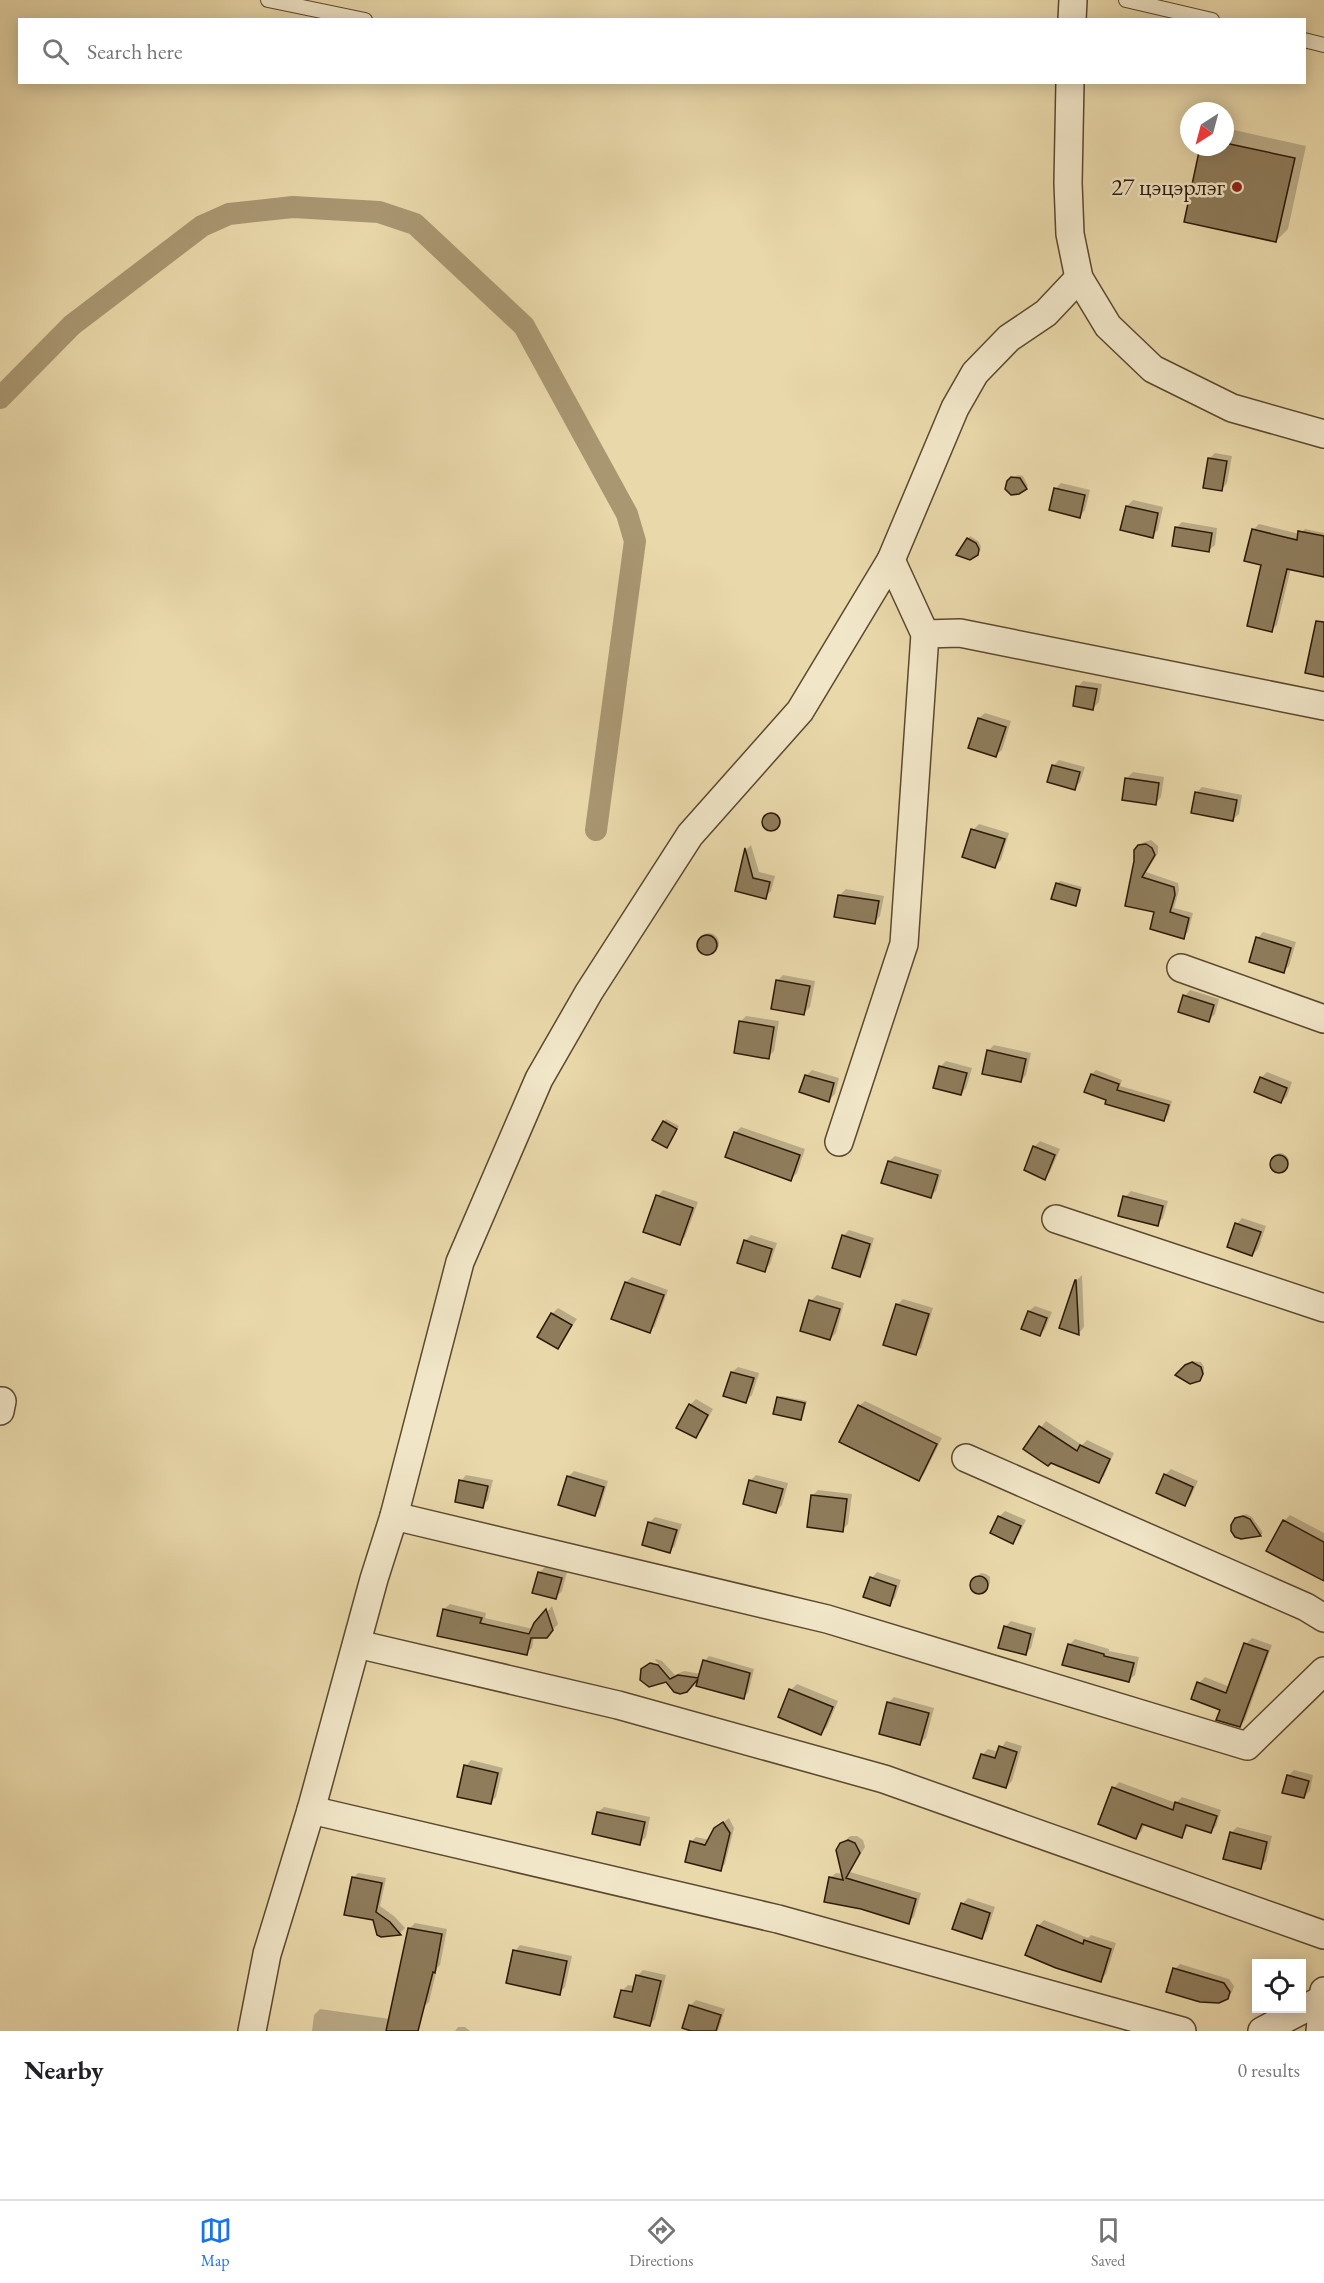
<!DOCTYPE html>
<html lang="en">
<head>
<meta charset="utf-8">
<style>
	:root { --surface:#fff; --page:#f2f2f2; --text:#202124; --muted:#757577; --line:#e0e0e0; --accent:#1a73e8 }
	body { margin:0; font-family:"EB Garamond",serif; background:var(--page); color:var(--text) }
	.controls { position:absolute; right:18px; bottom:18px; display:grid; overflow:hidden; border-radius:0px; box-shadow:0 3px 15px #0003 }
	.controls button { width:54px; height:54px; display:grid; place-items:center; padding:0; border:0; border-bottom:2px solid var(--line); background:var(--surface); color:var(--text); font:30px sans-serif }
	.compass { position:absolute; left:1180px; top:102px; width:54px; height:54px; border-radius:50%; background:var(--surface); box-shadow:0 3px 15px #0003; rotate:216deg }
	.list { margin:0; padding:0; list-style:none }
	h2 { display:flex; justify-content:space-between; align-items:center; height:78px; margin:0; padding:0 24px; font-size:26px }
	h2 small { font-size:20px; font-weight:400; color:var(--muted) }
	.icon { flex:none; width:33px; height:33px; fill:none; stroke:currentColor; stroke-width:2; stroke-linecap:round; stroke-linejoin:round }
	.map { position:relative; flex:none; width:1324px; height:2031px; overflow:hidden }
	.search { position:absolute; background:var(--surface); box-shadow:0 3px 15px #0003; left:18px; right:18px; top:18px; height:66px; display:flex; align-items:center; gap:15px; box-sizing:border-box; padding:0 21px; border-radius:0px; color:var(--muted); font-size:22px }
	.sheet { height:168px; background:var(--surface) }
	nav { display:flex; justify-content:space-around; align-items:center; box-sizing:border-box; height:84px; border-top:2px solid var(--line); background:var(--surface); font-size:16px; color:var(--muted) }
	nav a { display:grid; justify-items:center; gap:3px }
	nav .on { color:var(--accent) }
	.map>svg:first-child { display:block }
</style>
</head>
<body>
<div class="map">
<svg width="1324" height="2031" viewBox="0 0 1324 2031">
	<rect width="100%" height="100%" fill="#e9d8aa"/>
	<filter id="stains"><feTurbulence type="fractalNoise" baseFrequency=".00333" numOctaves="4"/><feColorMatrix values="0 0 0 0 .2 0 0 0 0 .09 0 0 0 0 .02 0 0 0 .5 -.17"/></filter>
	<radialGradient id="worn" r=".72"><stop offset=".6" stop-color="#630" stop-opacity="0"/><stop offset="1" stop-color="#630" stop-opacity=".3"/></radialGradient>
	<g fill="#0003">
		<path d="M1225 128 1306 146 1288 229 1276 241 1201 147H1225Z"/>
		<path d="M1215 453 1232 456 1227 483 1222 489 1209 459Z"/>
		<path d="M1018 475 1023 476 1028 486 1026 488 1011 479Z"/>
		<path d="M1061 483 1090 490 1085 510 1080 516 1055 489Z"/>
		<path d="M1133 500 1163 507 1158 530 1152 536 1127 506Z"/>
		<path d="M1182 522 1217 528 1215 545 1209 550 1176 528Z"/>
		<path d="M1259 524 1300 534 1305 529 1324 533V576L1291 568 1277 625 1271 630 1263 564 1253 530Z"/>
		<path d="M970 536 978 541 981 546 980 551 977 554 959 555Z"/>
		<path d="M1083 681 1102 684 1099 702 1093 708 1078 687Z"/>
		<path d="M985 713 1011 721 1002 750 996 755 979 718Z"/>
		<path d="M1059 760 1085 767 1080 782 1075 788 1053 766Z"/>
		<path d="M1133 772 1164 777 1161 797 1156 803 1127 778Z"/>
		<path d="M1202 787 1242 795 1239 814 1233 819 1196 793Z"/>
		<circle cx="772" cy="821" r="9"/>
		<path d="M979 824 1009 833 1001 860 995 866 973 830Z"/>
		<path d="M1151 840 1158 846V853L1146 872 1178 883 1179 890 1174 908 1193 913 1188 932 1183 937 1156 911 1127 905 1137 848 1142 843Z"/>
		<path d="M751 845 759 872 775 876 771 891 765 897 737 890 747 849Z"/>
		<path d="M1060 881 1082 887 1075 904 1057 884Z"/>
		<path d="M846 889 884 896 880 916 875 922 840 895Z"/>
		<path d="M1263 932 1296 942 1289 966 1283 971 1258 938Z"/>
		<circle cx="709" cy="943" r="10"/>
		<path d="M783 975 815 981 810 1007 804 1013 777 981Z"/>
		<path d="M1190 990 1219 999 1215 1014 1209 1020 1185 996Z"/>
		<path d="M746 1016 779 1021 774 1051 768 1057 740 1022Z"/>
		<path d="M994 1045 1031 1053 1026 1075 1021 1081 988 1051Z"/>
		<path d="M946 1061 972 1068 966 1088 961 1094 940 1067Z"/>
		<path d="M812 1070 839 1078 835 1094 829 1100 806 1076Z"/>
		<path d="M1096 1070 1122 1080 1120 1086 1172 1101 1168 1115 1163 1119 1086 1091 1092 1074Z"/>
		<path d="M1267 1072 1292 1082 1287 1096 1281 1102 1261 1078Z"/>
		<path d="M666 1119 679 1126 669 1143 664 1122Z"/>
		<path d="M741 1127 805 1149 797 1173 791 1179 735 1133Z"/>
		<path d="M1040 1141 1060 1149 1050 1172 1045 1178 1034 1147Z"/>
		<circle cx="1280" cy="1162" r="9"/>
		<path d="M895 1156 942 1170 936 1191 930 1196 889 1161Z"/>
		<path d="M663 1190 698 1202 685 1237 679 1243 658 1196Z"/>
		<path d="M1131 1191 1168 1201 1163 1218 1157 1224 1125 1197Z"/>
		<path d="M1242 1218 1266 1226 1258 1249 1252 1255 1237 1224Z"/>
		<path d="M849 1230 874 1238 865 1269 859 1275 843 1236Z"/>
		<path d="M751 1235 777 1243 770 1264 765 1270 745 1241Z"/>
		<path d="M1082 1275 1084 1327 1079 1333 1061 1327 1076 1281Z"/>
		<path d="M632 1277 668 1290 655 1326 650 1332 613 1319 626 1282Z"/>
		<path d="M817 1295 844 1303 836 1333 830 1339 811 1301Z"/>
		<path d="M903 1299 933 1308 921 1348 915 1353 897 1305Z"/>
		<path d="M1035 1306 1052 1312 1045 1329 1039 1335 1029 1311Z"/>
		<path d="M558 1308 577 1319 558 1347 539 1337 552 1314Z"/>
		<path d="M1192 1361 1201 1362 1204 1367V1374L1201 1377 1178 1375Z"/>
		<path d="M738 1367 759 1373 752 1395 746 1401 732 1372Z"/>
		<path d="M781 1396 807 1401 803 1415 801 1418 778 1398Z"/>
		<path d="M696 1399 713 1409 701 1431 695 1437 690 1405Z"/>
		<path d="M865 1401 942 1438 924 1474 919 1480 859 1406Z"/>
		<path d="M1046 1421 1082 1445 1087 1440 1114 1453 1104 1476 1098 1482 1025 1448Z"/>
		<path d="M1171 1469 1198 1481 1190 1498 1184 1504 1165 1475Z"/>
		<path d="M574 1471 608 1481 600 1508 594 1514 568 1477Z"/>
		<path d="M466 1475 493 1480 488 1500 482 1506 461 1481Z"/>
		<path d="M756 1475 788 1483 782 1505 776 1511 751 1480Z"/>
		<path d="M818 1490 852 1494 848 1524 842 1530 812 1496Z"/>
		<path d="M1005 1511 1026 1520 1018 1536 1012 1542 992 1533 999 1517Z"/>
		<path d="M1246 1514 1252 1517 1263 1533 1260 1535 1242 1538 1236 1519Z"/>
		<path d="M1290 1515 1324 1533V1579L1284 1521Z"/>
		<path d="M655 1517 682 1524 675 1546 669 1552 643 1544 650 1522Z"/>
		<path d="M545 1567 567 1572 562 1591 556 1597 539 1573Z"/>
		<path d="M877 1572 901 1580 895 1598 889 1604 872 1578Z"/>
		<path d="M981 1573 986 1574 990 1577V1583L984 1592H977L973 1590 971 1583Z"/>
		<path d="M450 1604 486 1613 485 1618 533 1629 552 1606 558 1624 552 1631 534 1636 532 1648 526 1653 444 1609Z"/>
		<path d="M1011 1621 1036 1628 1031 1648 1025 1654 1005 1627Z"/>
		<path d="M1252 1638 1272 1645 1245 1720 1239 1726 1199 1683 1205 1677 1230 1687 1246 1644Z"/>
		<path d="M1075 1639 1109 1649V1651L1139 1657 1135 1675 1129 1680 1069 1645Z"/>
		<path d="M709 1656 754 1669 748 1693 743 1697 700 1675 691 1686 666 1680 642 1669 652 1662 668 1679H672L655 1660 656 1659 662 1661 675 1675 684 1671 701 1674 704 1661Z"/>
		<path d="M797 1684 838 1701 827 1727 821 1733 780 1716 791 1690Z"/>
		<path d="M894 1697 934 1708 926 1738 920 1743 880 1732 889 1702Z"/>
		<path d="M1006 1741 1022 1746 1012 1781 1006 1787 982 1755 988 1749 999 1752Z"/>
		<path d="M471 1760 503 1768 496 1797 490 1803 466 1766Z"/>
		<path d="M1294 1770 1313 1775 1310 1791 1304 1797 1288 1776Z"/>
		<path d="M1119 1782 1176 1803 1182 1797 1221 1810 1216 1826 1210 1832 1189 1825 1182 1836 1145 1823 1142 1831 1136 1837 1100 1823 1114 1788Z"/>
		<path d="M604 1807 650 1817 646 1837 640 1843 598 1812Z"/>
		<path d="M729 1818 734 1828 725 1864 720 1869 691 1842 696 1837 710 1840 715 1829Z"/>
		<path d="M1237 1827 1272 1836 1266 1861 1260 1867 1231 1833Z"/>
		<path d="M850 1836H857L863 1840 865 1847 850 1872 921 1893 914 1917 908 1922 830 1878 836 1873 843 1874 845 1841Z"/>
		<path d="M358 1873 386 1878 380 1906 395 1917 405 1928 400 1933 381 1936 353 1878Z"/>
		<path d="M968 1898 995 1907 987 1931 981 1937 962 1904Z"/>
		<path d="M1044 1920 1088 1938 1091 1935 1116 1943 1106 1974 1100 1980 1038 1926Z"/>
		<path d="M415 1923 447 1929 440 1965 437 1968 429 2002 422 2008 418 2031H312L314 2015 320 2009 390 2019 409 1929Z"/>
		<path d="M520 1945 572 1956 565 1987 559 1993 515 1951Z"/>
		<path d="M1180 1964 1229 1979 1234 1986 1232 1992 1227 1997 1175 1969Z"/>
		<path d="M643 1970 666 1975 655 2019 650 2024 623 1990 628 1985 635 1986 638 1975Z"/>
		<path d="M696 2000 725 2009 718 2031H697L690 2006Z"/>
		<path d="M458 2027H465L470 2031H455Z"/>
	</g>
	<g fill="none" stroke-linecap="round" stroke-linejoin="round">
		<path stroke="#a99772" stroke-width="22" d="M0 398 72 325 202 226 229 214 293 207 379 212 415 224 524 326 627 514 635 541 596 830"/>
	</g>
	<g fill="#8e7c5b" stroke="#2c1805" stroke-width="1.5">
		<path d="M1225 143 1295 158 1276 242 1184 222 1200 147H1225Z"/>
		<path d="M1208 458 1227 461 1222 491 1203 488Z"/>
		<path d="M1011 477 1020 478 1027 489 1019 494 1011 495 1005 489 1007 481Z"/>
		<path d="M1054 488 1085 495 1080 518 1049 510Z"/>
		<path d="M1126 506 1158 513 1153 538 1120 530Z"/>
		<path d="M1175 527 1212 533 1209 552 1172 546Z"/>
		<path d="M1252 529 1297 540 1298 531 1324 536V577L1287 569 1272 632 1247 626 1261 565 1244 561Z"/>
		<path d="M967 538 976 543 979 549 978 555 970 560 956 555Z"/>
		<path d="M1316 621 1324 622V677L1305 673Z"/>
		<path d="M1076 686 1097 689 1093 710 1073 706Z"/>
		<path d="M978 718 1006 727 996 757 968 748Z"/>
		<path d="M1052 765 1080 772 1075 790 1047 782Z"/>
		<path d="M1125 778 1159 783 1156 805 1122 800Z"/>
		<path d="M1195 792 1237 800 1233 821 1191 813Z"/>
		<circle cx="771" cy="822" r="9"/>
		<path d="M971 829 1005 839 995 868 962 857Z"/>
		<path d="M1146 844 1152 848 1155 855 1142 877 1174 887 1175 895 1170 912 1189 918 1184 939 1150 929 1154 912 1125 906 1134 861V850L1138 845Z"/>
		<path d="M745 848 753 878 770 882 766 899 735 891Z"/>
		<path d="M1056 883 1080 890 1076 906 1051 899Z"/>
		<path d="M838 895 879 901 875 924 834 917Z"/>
		<circle cx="707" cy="945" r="10"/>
		<path d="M1256 937 1291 948 1284 973 1249 962Z"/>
		<path d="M776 980 810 986 804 1015 771 1009Z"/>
		<path d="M1183 995 1214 1005 1209 1022 1178 1012Z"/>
		<path d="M739 1021 774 1027 769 1059 734 1053Z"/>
		<path d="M987 1050 1026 1059 1021 1082 982 1074Z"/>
		<path d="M939 1066 967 1073 961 1095 933 1088Z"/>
		<path d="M1091 1074 1119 1084 1117 1090 1169 1105 1164 1121 1105 1104 1106 1100 1084 1092Z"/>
		<path d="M805 1075 834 1083 829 1102 799 1092Z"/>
		<path d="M1260 1077 1287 1088 1281 1103 1254 1092Z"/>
		<path d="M663 1121 677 1129 667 1148 652 1140Z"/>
		<path d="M734 1132 800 1155 791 1181 725 1157Z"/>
		<path d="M1033 1146 1055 1155 1045 1180 1024 1170Z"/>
		<circle cx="1279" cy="1164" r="9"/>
		<path d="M888 1161 938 1175 931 1198 881 1183Z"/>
		<path d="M656 1195 693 1208 680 1245 643 1232Z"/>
		<path d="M1123 1196 1163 1206 1158 1226 1118 1216Z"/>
		<path d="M1235 1223 1261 1232 1252 1256 1227 1247Z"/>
		<path d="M842 1235 870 1244 860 1277 832 1268Z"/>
		<path d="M744 1240 772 1249 765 1272 737 1263Z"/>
		<path d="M1075 1280H1076L1079 1335 1059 1328Z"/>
		<path d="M625 1282 664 1295 650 1333 611 1319Z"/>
		<path d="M809 1300 840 1309 830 1340 800 1331Z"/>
		<path d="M896 1304 929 1314 916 1355 883 1345Z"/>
		<path d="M1028 1311 1047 1318 1040 1336 1021 1329Z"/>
		<path d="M551 1313 572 1325 558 1349 537 1337Z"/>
		<path d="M1192 1362 1201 1367 1203 1374 1200 1381 1190 1384 1175 1375 1185 1365Z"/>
		<path d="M731 1372 754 1378 746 1403 723 1396Z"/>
		<path d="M777 1397 805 1403 801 1420 773 1414Z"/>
		<path d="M689 1404 708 1415 696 1438 676 1428Z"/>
		<path d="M858 1405 937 1444 919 1481 839 1442Z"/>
		<path d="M1039 1426 1077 1451 1080 1445 1110 1459 1099 1483 1051 1463 1048 1466 1023 1449Z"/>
		<path d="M1164 1474 1193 1487 1185 1506 1156 1493Z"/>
		<path d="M567 1476 604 1487 595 1516 558 1505Z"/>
		<path d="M459 1480 488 1486 483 1508 455 1502Z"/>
		<path d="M749 1480 783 1489 776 1513 743 1504Z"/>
		<path d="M811 1495 847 1499 843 1532 807 1527Z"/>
		<path d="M998 1516 1021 1526 1013 1544 990 1533Z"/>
		<path d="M1243 1516 1250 1519 1261 1536 1241 1539 1235 1537 1231 1531V1525L1235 1518Z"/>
		<path d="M1283 1520 1324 1542V1581L1266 1551Z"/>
		<path d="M648 1522 677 1530 670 1553 642 1545Z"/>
		<path d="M538 1572 562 1578 556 1599 532 1593Z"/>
		<circle cx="979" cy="1585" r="9"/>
		<path d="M870 1577 896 1586 890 1606 863 1597Z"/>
		<path d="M443 1609 482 1618 480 1623 529 1634 534 1623 546 1609 553 1630 547 1638H531L527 1655 437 1636Z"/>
		<path d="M1004 1626 1031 1634 1026 1655 998 1648Z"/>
		<path d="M1244 1643 1268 1651 1240 1727 1216 1720 1220 1710 1191 1699 1197 1682 1226 1693Z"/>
		<path d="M1068 1644 1104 1654V1656L1134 1663 1129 1682 1062 1665Z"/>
		<path d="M703 1660 750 1673 744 1699 696 1686 698 1679 687 1692 680 1694 674 1692 666 1682 649 1687 640 1680 641 1669 650 1663 658 1665 670 1679 678 1675 698 1678Z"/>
		<path d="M789 1689 833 1707 821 1735 778 1717Z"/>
		<path d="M887 1702 929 1713 920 1745 879 1734Z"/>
		<path d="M999 1746 1017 1752 1006 1788 973 1778 981 1754 995 1758Z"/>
		<path d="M464 1765 498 1773 491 1804 457 1797Z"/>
		<path d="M1287 1775 1309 1781 1304 1798 1282 1793Z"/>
		<path d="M1112 1787 1173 1810 1175 1802 1217 1816 1211 1833 1186 1825 1182 1838 1142 1824 1136 1839 1098 1824Z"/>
		<path d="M597 1812 645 1822 640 1845 592 1834Z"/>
		<path d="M723 1822 730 1833 721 1871 685 1862 690 1841 705 1845 714 1828Z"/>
		<path d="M1230 1832 1267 1842 1261 1869 1223 1859Z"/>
		<path d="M848 1840 855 1843 860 1853 846 1878 916 1899 909 1924 861 1909 824 1902 829 1877 843 1880 836 1850 840 1843Z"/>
		<path d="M352 1877 382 1883 376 1912 390 1922 401 1935 381 1937 377 1935 373 1920 344 1915Z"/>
		<path d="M961 1903 990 1913 982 1939 952 1929Z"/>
		<path d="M1037 1925 1083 1944 1084 1940 1111 1949 1101 1982 1056 1968 1025 1955Z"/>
		<path d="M408 1928 442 1934 435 1973 433 1972 418 2031H386Z"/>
		<path d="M513 1950 567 1961 560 1995 506 1983Z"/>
		<path d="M1173 1968 1224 1983 1230 1992 1228 1999 1219 2003 1200 2002 1166 1992Z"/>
		<path d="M636 1975 661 1981 650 2026 614 2017 621 1990 632 1992Z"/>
		<path d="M689 2005 721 2015 716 2031H691L682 2028Z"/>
	</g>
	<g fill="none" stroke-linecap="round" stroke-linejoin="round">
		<g stroke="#5b482e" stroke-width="16">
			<g id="lane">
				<path d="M268 0 365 20"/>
				<path d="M1126 0 1212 20"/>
				<path d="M1304 40 1324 45"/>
			</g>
		</g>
		<g stroke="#5b482e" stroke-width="30">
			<g id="street">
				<path d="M1072 20 1073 0"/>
				<path d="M1070 82 1068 183 1070 234 1079 278 1108 326 1153 369 1232 408 1324 434"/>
				<path d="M925 634 960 633 1324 706"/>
				<path d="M1181 968 1324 1019"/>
				<path d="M839 1142 904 944 925 634 891 560"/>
				<path d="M1056 1219 1324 1308"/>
				<path d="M0 1411 2 1401"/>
				<path d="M966 1458 1306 1607 1324 1618"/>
				<path d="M394 1516 827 1619 1247 1746 1324 1671"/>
				<path d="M357 1644 618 1705 884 1779 1324 1935"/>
				<path d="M311 1810 778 1919 1182 2031"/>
				<path d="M252 2031 267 1954 311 1810 374 1579 394 1516 460 1262 539 1079 589 992 690 835 800 711 891 560 955 408 975 373 1009 338 1046 313 1079 278"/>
				<path d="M1262 2031 1323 1999"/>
				<path d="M1320 2031 1324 1991"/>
			</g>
		</g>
		<use href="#lane" stroke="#f1e6c8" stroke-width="14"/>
		<use href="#street" stroke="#f1e6c8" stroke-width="27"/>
	</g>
	<circle fill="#8f2418" stroke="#f1e6c8" stroke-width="2" cx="1237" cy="187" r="6"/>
	<g text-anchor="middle" stroke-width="5" stroke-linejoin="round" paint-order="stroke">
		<g font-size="24" fill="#2c1805" stroke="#f1e6c8" text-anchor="end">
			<text x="1225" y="195">27 цэцэрлэг</text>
		</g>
	</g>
	<rect width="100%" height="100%" filter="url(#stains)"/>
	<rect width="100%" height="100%" fill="url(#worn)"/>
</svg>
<div class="controls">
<button><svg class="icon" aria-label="locate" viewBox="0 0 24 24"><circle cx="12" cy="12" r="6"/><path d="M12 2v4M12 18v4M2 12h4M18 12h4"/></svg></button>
</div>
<svg class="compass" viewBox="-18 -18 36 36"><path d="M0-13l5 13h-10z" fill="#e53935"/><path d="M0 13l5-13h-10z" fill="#757577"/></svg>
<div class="search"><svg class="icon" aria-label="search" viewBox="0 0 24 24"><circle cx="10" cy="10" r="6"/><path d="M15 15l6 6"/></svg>Search here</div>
</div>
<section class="sheet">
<h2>Nearby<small>0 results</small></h2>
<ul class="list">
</ul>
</section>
<nav>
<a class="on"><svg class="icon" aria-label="map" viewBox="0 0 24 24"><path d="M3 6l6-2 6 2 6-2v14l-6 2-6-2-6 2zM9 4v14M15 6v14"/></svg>Map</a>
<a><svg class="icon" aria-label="directions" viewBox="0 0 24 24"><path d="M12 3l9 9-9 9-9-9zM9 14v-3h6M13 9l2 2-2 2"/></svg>Directions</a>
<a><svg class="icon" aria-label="saved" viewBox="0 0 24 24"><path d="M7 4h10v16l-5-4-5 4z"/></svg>Saved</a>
</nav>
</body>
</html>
